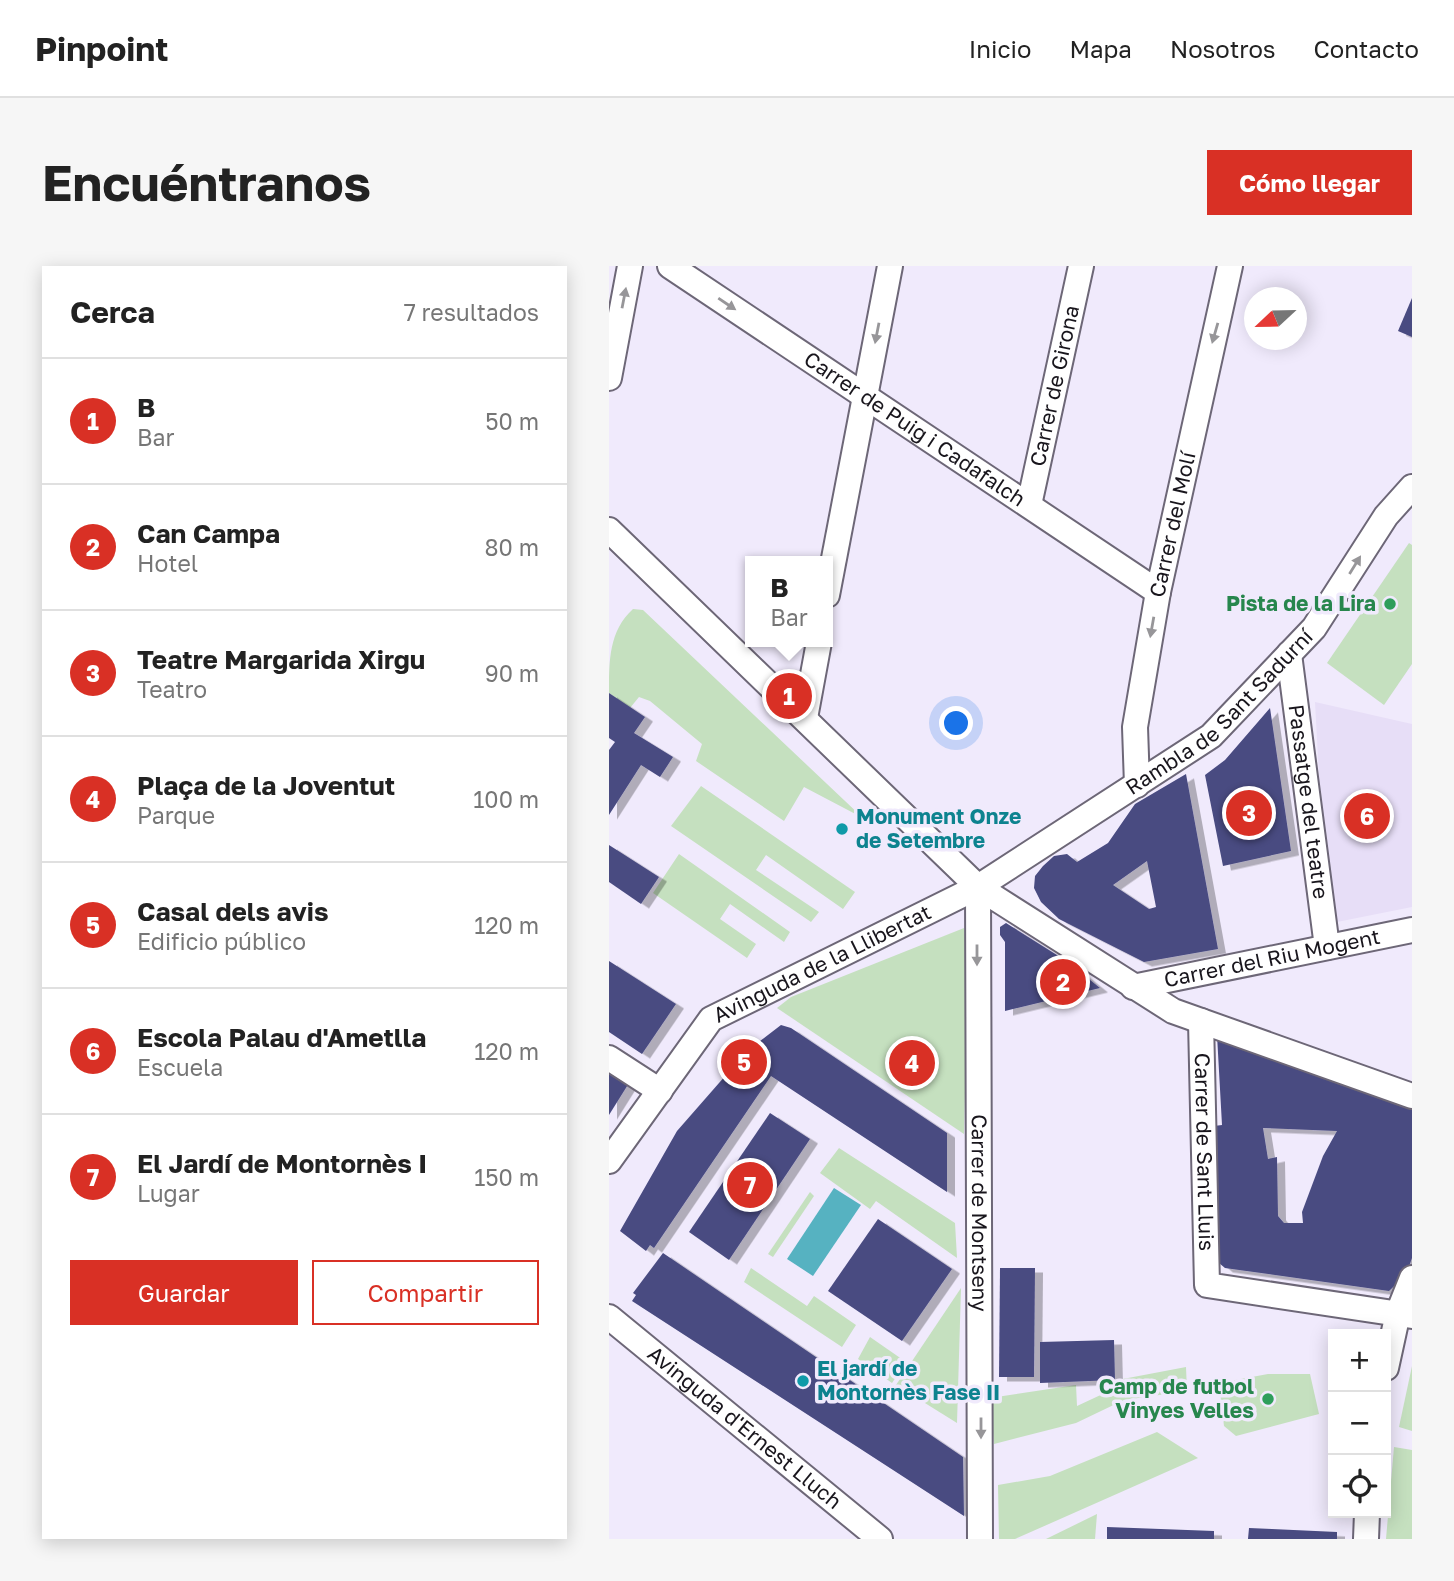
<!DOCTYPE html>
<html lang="es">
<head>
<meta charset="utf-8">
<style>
	:root { --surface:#fff; --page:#f6f6f6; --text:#222; --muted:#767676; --line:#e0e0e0; --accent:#d93025 }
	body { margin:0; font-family:"Golos Text",sans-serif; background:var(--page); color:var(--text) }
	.controls { position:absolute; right:21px; bottom:21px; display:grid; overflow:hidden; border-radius:0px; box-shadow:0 4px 18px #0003 }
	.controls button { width:63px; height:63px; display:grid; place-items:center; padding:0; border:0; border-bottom:2px solid var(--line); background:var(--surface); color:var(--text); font:35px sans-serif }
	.compass { position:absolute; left:635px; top:21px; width:63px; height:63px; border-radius:50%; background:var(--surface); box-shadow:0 4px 18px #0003; rotate:248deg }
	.you { position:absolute; left:348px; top:458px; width:24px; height:24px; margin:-18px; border:5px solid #fff; border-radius:50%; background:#1a73e8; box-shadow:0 0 0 10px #1a73e833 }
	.badge { display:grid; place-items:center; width:46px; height:46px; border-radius:50%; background:var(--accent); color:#fff; font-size:23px; font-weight:700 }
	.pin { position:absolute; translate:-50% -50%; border:4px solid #fff; box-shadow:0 2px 7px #0006 }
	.popup { position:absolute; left:136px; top:290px; width:88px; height:91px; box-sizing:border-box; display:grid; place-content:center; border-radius:0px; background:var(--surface); filter:drop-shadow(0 2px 5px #0005); font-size:23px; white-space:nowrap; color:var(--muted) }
	.popup b { font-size:26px; color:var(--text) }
	.popup::after { content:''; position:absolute; left:50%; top:100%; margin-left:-14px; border:14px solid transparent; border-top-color:var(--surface) }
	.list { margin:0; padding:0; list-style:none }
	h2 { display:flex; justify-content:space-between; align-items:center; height:91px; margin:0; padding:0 28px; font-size:30px }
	h2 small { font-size:23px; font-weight:400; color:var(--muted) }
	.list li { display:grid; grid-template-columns:46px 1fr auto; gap:21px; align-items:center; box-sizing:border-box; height:126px; padding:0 28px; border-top:2px solid var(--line) }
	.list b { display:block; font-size:26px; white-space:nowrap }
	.list p { margin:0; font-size:23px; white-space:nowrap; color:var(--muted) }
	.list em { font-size:23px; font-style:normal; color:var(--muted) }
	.actions { display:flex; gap:14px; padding:21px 28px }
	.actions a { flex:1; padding:16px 0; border:2px solid var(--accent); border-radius:0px; text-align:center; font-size:24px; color:var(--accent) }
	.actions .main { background:var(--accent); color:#fff }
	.icon { flex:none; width:38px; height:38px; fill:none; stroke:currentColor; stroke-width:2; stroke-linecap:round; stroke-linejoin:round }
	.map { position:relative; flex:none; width:803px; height:1273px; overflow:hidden; border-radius:0px }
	header { display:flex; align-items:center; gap:42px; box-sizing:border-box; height:98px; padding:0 35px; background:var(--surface); border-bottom:2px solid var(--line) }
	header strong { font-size:33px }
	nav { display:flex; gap:38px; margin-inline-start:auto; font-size:24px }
	.intro { display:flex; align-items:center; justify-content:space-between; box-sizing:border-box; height:168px; padding:0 42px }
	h1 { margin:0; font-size:49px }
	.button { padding:18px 32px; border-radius:0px; background:var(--accent); color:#fff; font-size:24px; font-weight:700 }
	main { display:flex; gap:42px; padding:0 42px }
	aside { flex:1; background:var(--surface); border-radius:0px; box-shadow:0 4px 18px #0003 }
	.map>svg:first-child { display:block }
</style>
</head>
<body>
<header>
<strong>Pinpoint</strong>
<nav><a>Inicio</a><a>Mapa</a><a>Nosotros</a><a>Contacto</a></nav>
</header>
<div class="intro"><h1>Encuéntranos</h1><a class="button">Cómo llegar</a></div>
<main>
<aside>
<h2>Cerca<small>7 resultados</small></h2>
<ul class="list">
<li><span class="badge">1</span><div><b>B</b><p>Bar</p></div><em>50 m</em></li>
<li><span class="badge">2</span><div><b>Can Campa</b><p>Hotel</p></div><em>80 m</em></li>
<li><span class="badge">3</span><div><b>Teatre Margarida Xirgu</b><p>Teatro</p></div><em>90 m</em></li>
<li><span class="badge">4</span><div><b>Plaça de la Joventut</b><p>Parque</p></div><em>100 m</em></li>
<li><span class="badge">5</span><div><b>Casal dels avis</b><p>Edificio público</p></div><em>120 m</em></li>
<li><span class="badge">6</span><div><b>Escola Palau d'Ametlla</b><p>Escuela</p></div><em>120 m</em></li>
<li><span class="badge">7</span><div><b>El Jardí de Montornès I</b><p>Lugar</p></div><em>150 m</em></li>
</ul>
<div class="actions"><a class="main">Guardar</a><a>Compartir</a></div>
</aside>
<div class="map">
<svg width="803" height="1273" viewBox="0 0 803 1273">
	<defs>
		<filter id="shadow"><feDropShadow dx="8" dy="4.5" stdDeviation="0" flood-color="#0004"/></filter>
	</defs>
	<rect width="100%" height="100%" fill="#f0eafc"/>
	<path fill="#e7def7" d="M706 436 803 458V641L718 658Z"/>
	<g fill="#c5e0bf">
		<path d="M800 277 803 279V398L775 439 718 397Z"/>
		<path d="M24 343 34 344 254 552 195 521 175 555 87 495 93 478 41 435 30 431 21 442 0 427C0 394 0 365 24 343Z"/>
		<path d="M92 520 246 626 234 643 157 589 147 604 210 646 202 656 62 560Z"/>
		<path d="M70 588 181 666 175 676 121 638 111 653 147 678 138 692 44 627Z"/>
		<path d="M355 662 359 707 355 868 168 742 182 731Z"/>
		<path d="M230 882 346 957 348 992 267 935 261 943 211 907Z"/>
		<path d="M201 926 205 930 164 991 159 988Z"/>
		<path d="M142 1002 198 1040 205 1030 247 1059 233 1081 135 1016Z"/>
		<path d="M352 1022 348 1157 287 1119Z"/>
		<path d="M261 1071 297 1096 283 1117 249 1093Z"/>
		<path d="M803 1100V1165L790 1161Z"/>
		<path d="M577 1101 578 1125 515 1134 467 1157 385 1178 381 1132 467 1119 468 1140 498 1126V1116Z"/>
		<path d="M659 1108H701L710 1148 627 1170 615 1160 610 1117Z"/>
		<path d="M548 1166 589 1192 406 1273H390L389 1219 441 1210Z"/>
		<path d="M785 1181 803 1184V1273H777Z"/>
		<path d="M488 1248 486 1273H437Z"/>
	</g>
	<path fill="#56b2c1" d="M225 922 252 939 204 1010 178 993Z"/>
	<g fill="#494b81" fill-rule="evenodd" filter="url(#shadow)">
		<path d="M803 32V71L789 65Z"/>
		<path d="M0 427 36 451 25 467 64 491 51 511 32 499 0 549V484L6 476 0 472Z"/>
		<path d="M661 442 682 585 614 600 596 509 616 494Z"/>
		<path d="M577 508 609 683 535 696 450 653 432 636 425 622 426 610 434 600 445 590 458 588 468 596 499 577 526 538ZM538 595 547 641 540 643 504 619Z"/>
		<path d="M0 579 50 611 32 638 0 616Z"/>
		<path d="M397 657 459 696 491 722 396 745V676L391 669V661Z"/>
		<path d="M0 695 67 738 33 788 0 766Z"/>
		<path d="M172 759 182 762 338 867V926L162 810 45 982 41 979 37 985 11 965 68 865 138 785Z"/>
		<path d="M608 769 803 839V992L797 1009 780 1025 616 1002 610 997 605 860 613 859ZM654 862 728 865 714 890 693 946 694 957H675L669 950 668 891 659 893Z"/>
		<path d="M0 804 20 817 0 849Z"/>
		<path d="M161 847 201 873 120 994 80 966Z"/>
		<path d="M269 953 343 1003 293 1075 219 1025Z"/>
		<path d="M54 987 354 1191 355 1250 23 1035 27 1029 24 1027Z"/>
		<path d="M391 1002H426L425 1111H390Z"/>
		<path d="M505 1074 506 1114 431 1117V1076Z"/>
		<path d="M498 1261 605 1265V1273H498Z"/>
		<path d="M640 1262 728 1266V1273H639Z"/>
	</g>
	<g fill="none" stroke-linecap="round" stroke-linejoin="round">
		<g stroke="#6d6777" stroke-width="28">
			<g id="minor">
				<path id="s1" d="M61 0 549 326"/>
				<path d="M0 112 21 0"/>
				<path id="s2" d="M420 239 472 0"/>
				<path d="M0 264 369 621 564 745 803 830"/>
				<path d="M218 329 281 0"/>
				<path id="s3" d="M680 388 718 681"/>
				<path d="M196 452 210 376"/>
				<path id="s4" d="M528 519 526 461 549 326 621 0"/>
				<path id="s5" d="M369 621 371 1273"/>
				<path id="s6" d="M524 721 803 664"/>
				<path id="s7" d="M592 755 598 1019 803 1050"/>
				<path d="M0 792 51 825"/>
				<path id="s8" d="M0 895 102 753 369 621 602 470 705 362 777 250 803 221"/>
				<path id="s9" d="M0 1051 271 1273"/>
				<path d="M777 1102 789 1047 803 1012"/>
				<path d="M757 1273 758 1247"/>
			</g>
		</g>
		<use href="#minor" stroke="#fff" stroke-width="24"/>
	</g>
	<defs><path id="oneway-solid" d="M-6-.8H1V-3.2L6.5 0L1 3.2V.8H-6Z" transform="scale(1.75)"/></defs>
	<g fill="#979699">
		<use href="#oneway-solid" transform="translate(15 32) rotate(-79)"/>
		<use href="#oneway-solid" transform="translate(118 38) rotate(34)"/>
		<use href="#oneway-solid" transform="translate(268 67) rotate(101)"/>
		<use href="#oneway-solid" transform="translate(606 67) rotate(106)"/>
		<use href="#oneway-solid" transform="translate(746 299) rotate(-58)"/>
		<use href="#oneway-solid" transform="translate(543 361) rotate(100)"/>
		<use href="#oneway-solid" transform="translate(368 689) rotate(90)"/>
		<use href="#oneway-solid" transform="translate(372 1162) rotate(90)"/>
	</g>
	<g fill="#2e9e5b" stroke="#f0eafc" stroke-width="2.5">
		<circle cx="781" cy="338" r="7"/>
		<circle cx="659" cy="1133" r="7"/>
	</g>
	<g fill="#0f9aa8" stroke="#f0eafc" stroke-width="2.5">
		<circle cx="233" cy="563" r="7"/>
		<circle cx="194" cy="1115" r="7"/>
	</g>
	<g text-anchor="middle" stroke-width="7" stroke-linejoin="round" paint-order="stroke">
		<g font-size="21" fill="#18151c" stroke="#f0eafc">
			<text dy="7" stroke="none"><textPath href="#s2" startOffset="122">Carrer de Girona</textPath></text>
			<text dy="7" stroke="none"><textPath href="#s1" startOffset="294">Carrer de Puig i Cadafalch</textPath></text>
			<text dy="7" stroke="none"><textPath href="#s4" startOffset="264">Carrer del Molí</textPath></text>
			<text dy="7" stroke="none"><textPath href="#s8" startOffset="772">Rambla de Sant Sadurní</textPath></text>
			<text dy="7" stroke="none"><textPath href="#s3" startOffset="149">Passatge del teatre</textPath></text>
			<text dy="7" stroke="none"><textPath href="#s6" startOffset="142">Carrer del Riu Mogent</textPath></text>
			<text dy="7" stroke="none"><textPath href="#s8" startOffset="299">Avinguda de la Llibertat</textPath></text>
			<text dy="7" stroke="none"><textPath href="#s7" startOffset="131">Carrer de Sant Lluis</textPath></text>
			<text dy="7" stroke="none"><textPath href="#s5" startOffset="326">Carrer de Montseny</textPath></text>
			<text dy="7" stroke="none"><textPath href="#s9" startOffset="175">Avinguda d'Ernest Lluch</textPath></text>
		</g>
		<g font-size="21" font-weight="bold" fill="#27864d" stroke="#f0eafc" text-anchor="end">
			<text x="767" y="345">Pista de la Lira</text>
			<text x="645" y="1128">Camp de futbol<tspan x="645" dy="24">Vinyes Velles</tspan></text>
		</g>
		<g font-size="21" font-weight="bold" fill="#0d838f" stroke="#f0eafc" text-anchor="start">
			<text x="247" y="558">Monument Onze<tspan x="247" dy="24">de Setembre</tspan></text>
			<text x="208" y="1110">El jardí de<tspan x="208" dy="24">Montornès Fase II</tspan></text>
		</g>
	</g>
</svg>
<div class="controls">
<button>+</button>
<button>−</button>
<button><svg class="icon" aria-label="locate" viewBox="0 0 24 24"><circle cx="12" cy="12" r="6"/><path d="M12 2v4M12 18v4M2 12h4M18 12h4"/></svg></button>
</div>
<svg class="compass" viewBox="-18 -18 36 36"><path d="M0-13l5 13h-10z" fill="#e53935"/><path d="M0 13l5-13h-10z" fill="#767676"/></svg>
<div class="you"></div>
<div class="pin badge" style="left:180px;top:430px">1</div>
<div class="popup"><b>B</b>Bar</div>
<div class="pin badge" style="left:454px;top:716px">2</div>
<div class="pin badge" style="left:640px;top:547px">3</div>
<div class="pin badge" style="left:303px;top:797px">4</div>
<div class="pin badge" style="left:135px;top:796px">5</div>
<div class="pin badge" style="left:758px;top:550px">6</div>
<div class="pin badge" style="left:141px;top:919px">7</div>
</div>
</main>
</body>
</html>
